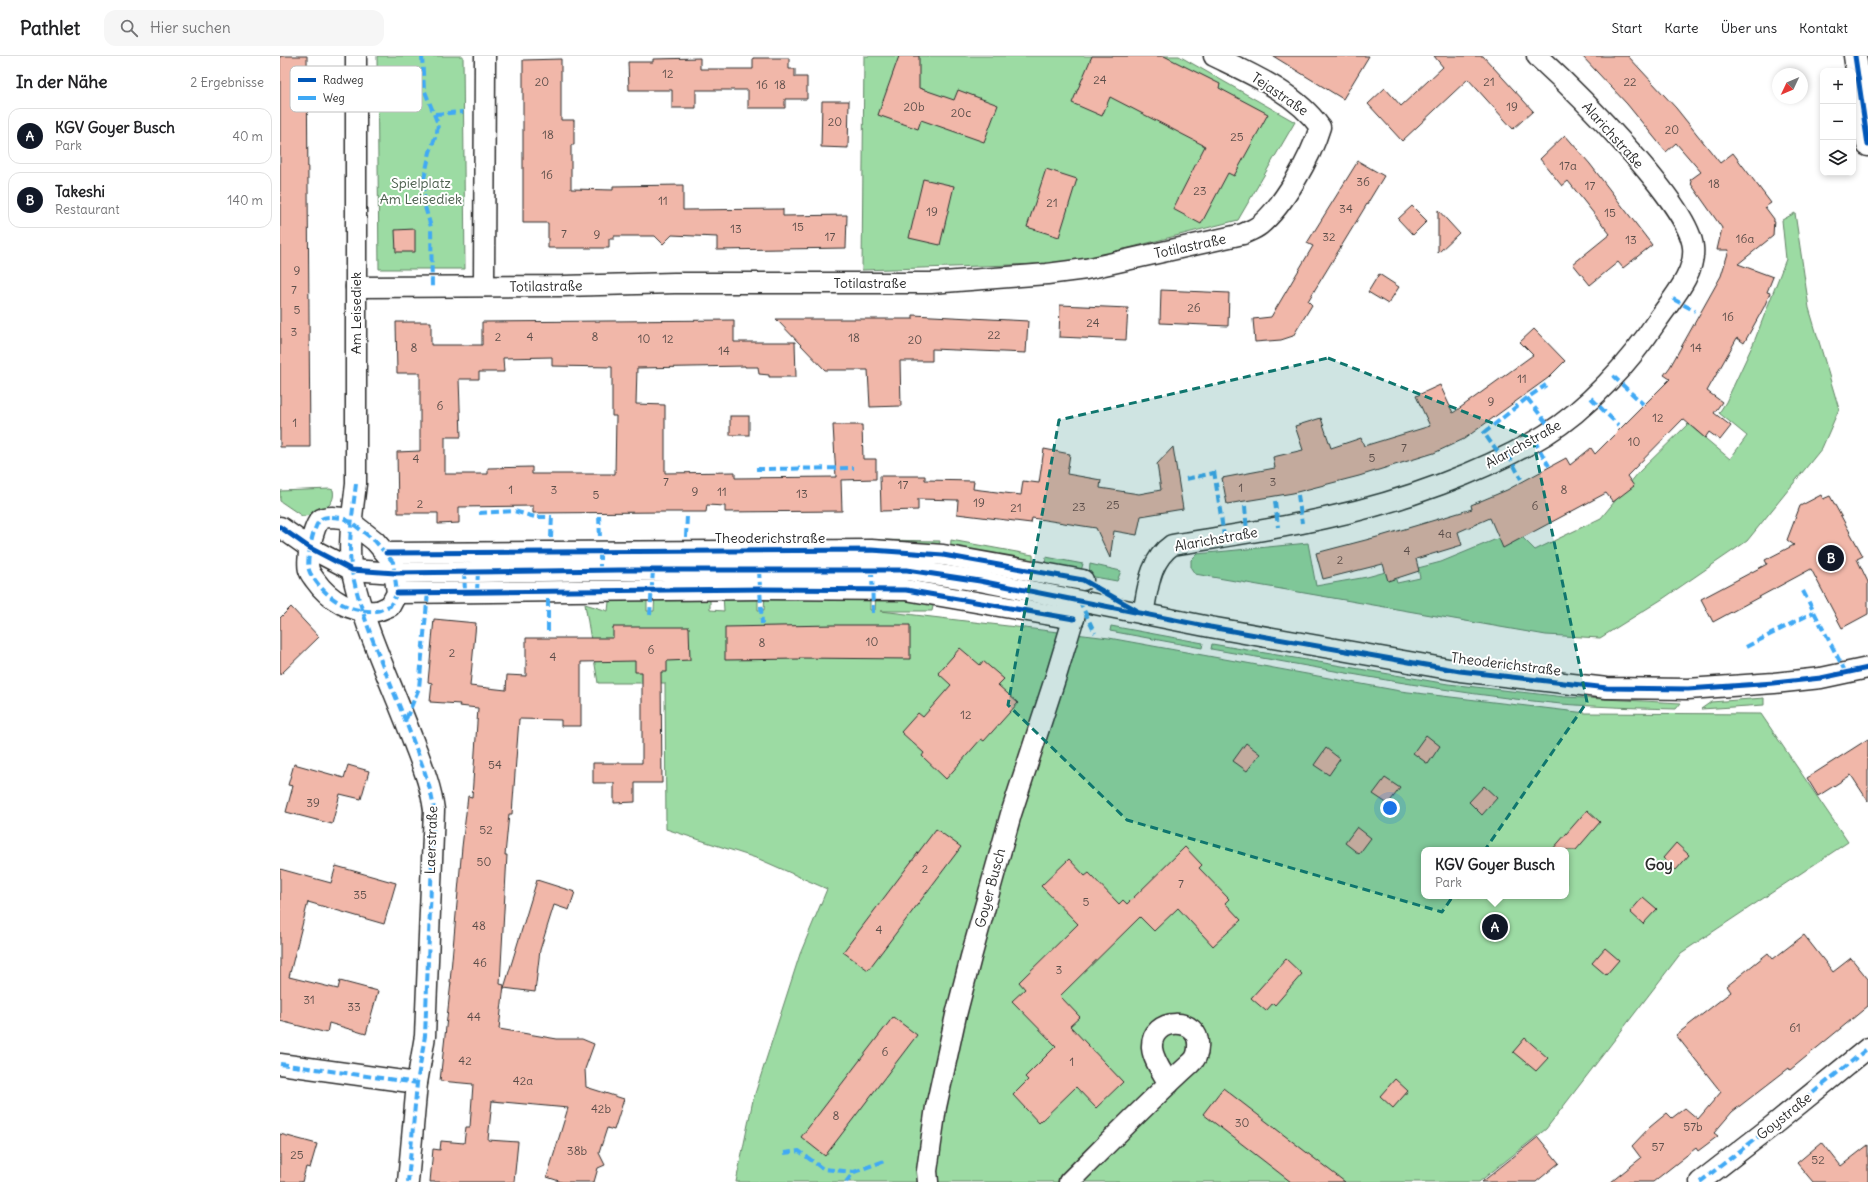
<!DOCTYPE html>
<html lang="de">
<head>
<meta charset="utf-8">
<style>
	:root { --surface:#fff; --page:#f6f6f6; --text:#202124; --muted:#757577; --line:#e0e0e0; --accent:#111827 }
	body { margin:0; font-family:Delius,sans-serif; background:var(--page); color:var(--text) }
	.controls { position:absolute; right:12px; top:12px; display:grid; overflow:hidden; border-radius:8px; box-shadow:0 2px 6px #0003 }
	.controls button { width:36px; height:36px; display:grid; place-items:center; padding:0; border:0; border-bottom:1px solid var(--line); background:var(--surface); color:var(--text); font:20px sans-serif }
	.compass { position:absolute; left:1492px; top:12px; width:36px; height:36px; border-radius:50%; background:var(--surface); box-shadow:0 2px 6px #0003; rotate:226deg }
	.you { position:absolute; left:1110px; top:752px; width:14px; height:14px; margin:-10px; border:3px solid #fff; border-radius:50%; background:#1a73e8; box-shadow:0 0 0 6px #1a73e833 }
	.badge { display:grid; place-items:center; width:26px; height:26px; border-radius:50%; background:var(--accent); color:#fff; font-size:13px; font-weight:700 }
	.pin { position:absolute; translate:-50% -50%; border:2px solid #fff; box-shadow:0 1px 4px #0006 }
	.popup { position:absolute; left:1141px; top:791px; width:148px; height:52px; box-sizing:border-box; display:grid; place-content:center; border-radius:8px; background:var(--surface); filter:drop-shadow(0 1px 3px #0005); font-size:13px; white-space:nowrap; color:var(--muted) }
	.popup b { font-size:15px; color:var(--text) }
	.popup::after { content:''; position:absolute; left:50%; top:100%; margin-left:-8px; border:8px solid transparent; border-top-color:var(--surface) }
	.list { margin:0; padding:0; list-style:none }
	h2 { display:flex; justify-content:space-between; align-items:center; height:52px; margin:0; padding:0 16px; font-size:17px }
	h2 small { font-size:13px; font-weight:400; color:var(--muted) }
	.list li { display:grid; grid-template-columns:26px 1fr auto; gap:12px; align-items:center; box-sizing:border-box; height:56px; margin:0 8px 8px; padding:0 8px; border:1px solid var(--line); border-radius:12px }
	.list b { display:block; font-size:15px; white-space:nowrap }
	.list p { margin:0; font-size:13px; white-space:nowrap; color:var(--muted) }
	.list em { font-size:13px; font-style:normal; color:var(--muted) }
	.icon { flex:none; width:22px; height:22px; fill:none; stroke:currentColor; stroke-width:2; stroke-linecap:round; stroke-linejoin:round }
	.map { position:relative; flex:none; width:1588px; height:1126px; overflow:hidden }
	header { display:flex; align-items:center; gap:24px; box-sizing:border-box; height:56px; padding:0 20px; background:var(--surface); border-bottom:1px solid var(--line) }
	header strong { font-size:19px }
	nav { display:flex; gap:22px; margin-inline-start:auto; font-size:14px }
	.search { width:280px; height:36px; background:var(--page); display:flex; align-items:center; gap:10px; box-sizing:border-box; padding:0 14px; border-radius:12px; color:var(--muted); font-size:15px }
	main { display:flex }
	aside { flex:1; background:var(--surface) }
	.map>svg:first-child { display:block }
</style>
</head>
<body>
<header>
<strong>Pathlet</strong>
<div class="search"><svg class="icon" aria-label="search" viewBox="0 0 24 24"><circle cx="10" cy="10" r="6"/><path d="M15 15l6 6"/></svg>Hier suchen</div>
<nav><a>Start</a><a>Karte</a><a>Über uns</a><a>Kontakt</a></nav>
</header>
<main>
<aside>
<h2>In der Nähe<small>2 Ergebnisse</small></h2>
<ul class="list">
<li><span class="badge">A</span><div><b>KGV Goyer Busch</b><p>Park</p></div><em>40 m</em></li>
<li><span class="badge">B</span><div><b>Takeshi</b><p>Restaurant</p></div><em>140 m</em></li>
</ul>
</aside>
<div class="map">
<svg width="1588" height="1126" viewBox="0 0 1588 1126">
	<rect width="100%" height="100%" fill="#fff"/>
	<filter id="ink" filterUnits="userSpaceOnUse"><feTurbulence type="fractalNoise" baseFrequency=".025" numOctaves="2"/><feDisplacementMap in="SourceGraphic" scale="8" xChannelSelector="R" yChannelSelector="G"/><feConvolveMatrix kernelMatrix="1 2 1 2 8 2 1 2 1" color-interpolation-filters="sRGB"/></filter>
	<g filter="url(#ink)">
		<g fill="#9cdba3" stroke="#648367" fill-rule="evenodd">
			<path d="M97 0H183L185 213H99Z"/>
			<path d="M584 0H899L1015 66 958 164 790 207 582 214Z"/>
			<path d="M1515 157 1529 252 1559 353 1542 392 1467 485 1384 542 1320 582 1266 579 915 518 911 512V504L917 498 1028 487 1036 530 1087 521 1113 514 1117 527 1140 522 1138 512 1161 506 1236 475 1255 494 1321 462 1359 416 1408 368 1450 403 1467 380 1439 357 1446 346 1474 286 1506 203 1502 164Z"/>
			<path d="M50 433 53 434C57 451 35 460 22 460L0 445V435Z"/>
			<path d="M597 484 660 485 658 495 597 491Z"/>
			<path d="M671 484 753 499 754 511 670 497Z"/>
			<path d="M766 501 803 508 800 518 765 513Z"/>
			<path d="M810 508 841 515 837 525 809 520Z"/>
			<path d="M590 536V554H595L596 537 655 541 652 555H601L829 582 1120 635 1306 657 1481 658 1568 786 1401 897 1266 1073 1199 1126H456L473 1044 520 898 547 833 479 803 386 773 385 627H318L305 548 328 555 329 546 334 538 367 537V555H374L375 538 430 541V554L444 555 443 539 478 537V554H484L485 537ZM1144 794H1286V840H1144Z"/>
			<path d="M831 570 923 587 922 592 830 575Z"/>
			<path d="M932 588 1168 628 1285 641 1401 647 1396 653C1358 652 1320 651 1281 648 1164 637 1047 613 931 593Z"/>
			<path d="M1484 642V649L1421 653 1431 646Z"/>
		</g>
		<g fill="#f1b7a9" stroke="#2b2b2b" fill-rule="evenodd">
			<path d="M0 0H27L30 391H0Z"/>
			<path d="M619 0H639V32L674 44 678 34 718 49 704 86 641 64 638 73 598 59Z"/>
			<path d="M812 0H884L940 28 939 32 988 58 954 120 948 117 921 168 893 153 925 90 830 41 822 60 792 47Z"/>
			<path d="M993 0H1089L1063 43Z"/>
			<path d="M1154 0H1203L1253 55 1233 73 1188 23 1122 85 1088 48 1105 32 1121 50 1163 11Z"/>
			<path d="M1302 0H1348L1396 52 1440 107 1453 97 1491 147 1485 151 1494 163 1493 180 1458 208 1493 221 1487 236 1490 237 1484 251 1464 287 1457 282 1427 335 1442 346 1434 357 1451 370 1440 384 1429 376 1425 382 1403 363 1347 420 1354 430 1333 446 1326 437 1223 492 1210 462 1178 476 1182 489 1136 503 1139 515 1108 525 1103 508 1043 523 1036 497 1101 480 1192 453 1191 449 1227 434 1286 402 1290 409 1311 392 1315 398 1390 323 1384 319 1390 311 1441 220 1449 194H1437L1442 172 1411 128 1412 127 1410 124 1421 116 1396 87 1386 96 1347 48Z"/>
			<path d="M420 2V13H473V2H509V13H515V21H527V43H505V52H468V34H416V52H392V34H349L348 6H373V3Z"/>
			<path d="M281 3V64H294V89H291V133L333 134V130L403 129V154L503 153V160L567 159 566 192 437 194V181L392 179 383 188 375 180H334V183H329V192H268V167H243V4Z"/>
			<path d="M542 45H569L568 92 541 91Z"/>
			<path d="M1285 79 1310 108 1372 189 1343 212 1338 206 1310 229 1293 208 1330 178 1288 125 1282 130 1260 103Z"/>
			<path d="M1078 105 1104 120 1028 245 1032 249 1013 280 1001 284 975 286 973 263 991 261 1033 190 1027 187Z"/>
			<path d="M766 113 797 123 779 181 747 171Z"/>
			<path d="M643 123 674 130 660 189 629 182Z"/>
			<path d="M1132 150 1147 165 1133 179 1118 163Z"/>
			<path d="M1158 154 1179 177 1158 197Z"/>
			<path d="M135 173V196H116L115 174Z"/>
			<path d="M1099 218 1119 231 1108 248 1088 236Z"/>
			<path d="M881 234 949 237 948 270 880 267Z"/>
			<path d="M780 249 848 252 846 284 779 281Z"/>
			<path d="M633 259 748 265 746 297 652 293V305H620L621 350 590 351 588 314H545L496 263H633Z"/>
			<path d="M454 264V286H515L516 321H489V319L479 318 478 311H465V310L357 312 356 348 385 349V417L455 416V422L556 421 553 369H582L583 403H596V423L561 424 562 455 445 456V450L427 449 426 456H387L253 457V450L179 451V467L158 468V457H118L117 396 140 395V317H117L116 266H151V289H202V266ZM272 301V310L332 311V360H336L335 418H252V411L208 412V418H165V381H181L179 323H199V316H224L223 302Z"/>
			<path d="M1254 273 1285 305 1268 322 1184 383 1154 397 1079 420 1013 437 947 448 942 422 995 412 993 401 1023 394 1015 370 1041 362 1051 392 1081 382 1084 390 1150 370 1136 340 1160 329 1173 357 1253 299 1240 286Z"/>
			<rect x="450" y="360" width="19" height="19"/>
			<path d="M893 391 903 453 861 460 857 479 834 475 830 502 816 472 752 462 751 467 677 458 678 444 638 443V454L601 455 600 420H645V424L694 425 693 433 741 439 743 425 759 427 764 393 790 398 787 418 821 424 820 432 859 438 881 434 877 408Z"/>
			<path d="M1541 439 1543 443 1550 440 1583 500 1577 503 1588 526V558L1562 572 1531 513 1433 566 1421 543 1487 508 1485 504 1514 489 1507 484 1520 450Z"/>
			<path d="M11 551 39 581 0 619V562Z"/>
			<path d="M154 563 196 567 190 630 226 634 227 619 246 620V582H333V571H409L410 604 387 605V616H381L382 727H355V746L334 747V727H313V707H362V616H355V605L301 606V670H281V664L239 663 232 758H229L225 799H227L220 928 224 929 219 973 277 983H302L314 988 305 1013 306 1031 344 1043 334 1074 327 1072 319 1097 325 1109 318 1112 314 1126H282L267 1121 288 1052 212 1045 208 1084 238 1086 234 1126H150L153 1093 160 1094 161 1085 184 1087 186 1071H190L193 1028 160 1025 171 926H170L182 791 188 740 192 741 198 652 179 650 180 648 150 646 152 627 148 626Z"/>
			<path d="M554 569H630V603L519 602 520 603 445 604V571Z"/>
			<path d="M680 592 700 609 703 605 724 623 718 629 738 647 704 685 701 683 666 723 642 700 644 697 621 676 638 657 643 661 671 629 658 617Z"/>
			<path d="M1146 679 1160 690 1148 708 1133 697Z"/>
			<path d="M1588 683V745L1571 719 1538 740 1527 722Z"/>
			<path d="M966 687 980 698 967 715 953 705Z"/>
			<path d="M1046 692 1060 703 1049 719 1034 709Z"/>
			<path d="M14 708 64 722 68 709 89 715 81 743 60 738 52 768 6 756 13 730 8 729Z"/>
			<path d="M1105 722 1120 732 1108 748 1093 738Z"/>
			<path d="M1204 730 1217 742 1202 759 1189 746Z"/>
			<path d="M1307 754 1320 766 1296 794H1272Z"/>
			<path d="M1077 771 1091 782 1079 798 1065 787Z"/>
			<path d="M656 773 681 791 588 914 563 896Z"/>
			<path d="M1396 787 1409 799 1396 814 1383 802Z"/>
			<path d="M905 791 922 809 919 812 949 843 945 847 961 864 933 890 898 852 874 875 860 861 780 940 800 961 790 970 843 1026 816 1052 796 1031 759 1067 733 1039 748 1024 745 1021 776 990 732 945 745 933 739 926 798 868 761 830 789 803 805 820 809 817 839 848 843 844 847 848Z"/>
			<path d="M56 810 116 827 104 868 28 846 9 921 58 933 60 925 98 935 86 978 49 967 47 977 0 965V813L51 827Z"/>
			<path d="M257 824 295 836 289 854 274 849 260 894 255 936 224 932Z"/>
			<path d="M1363 841 1377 853 1363 868 1350 856Z"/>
			<path d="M1524 879 1553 916 1571 902 1588 923V950L1510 1014 1509 1012 1452 1056 1434 1077 1438 1080 1418 1095 1416 1092 1373 1126H1331L1361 1102 1352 1090 1370 1071 1387 1057 1392 1062 1405 1052 1418 1063 1441 1036 1396 979 1451 936 1447 930 1488 897 1493 903Z"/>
			<path d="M1325 892 1339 904 1326 919 1312 907Z"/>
			<path d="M1006 903 1022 918 995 949 993 947 986 955 971 942Z"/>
			<path d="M613 961 637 979 545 1100 521 1081Z"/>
			<path d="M1245 982 1268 1002 1256 1015 1233 996Z"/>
			<path d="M1115 1023 1128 1035 1113 1052 1100 1040Z"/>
			<path d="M943 1032 1000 1076 1065 1126H1011L980 1102 923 1058Z"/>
			<path d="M0 1078 37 1088 30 1112 26 1111 22 1126H0Z"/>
			<path d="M1258 1081 1279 1107 1256 1126H1202Z"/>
			<path d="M1542 1086 1561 1110 1588 1089V1126H1533L1517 1107Z"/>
		</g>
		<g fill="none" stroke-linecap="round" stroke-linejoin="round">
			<g stroke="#2b2b2b" stroke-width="23">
				<g id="street">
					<path d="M76 0V428C73 453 67 491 72 516 85 576 114 632 135 690 143 711 151 731 154 754L145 980 137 1027 128 1126"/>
					<path d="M204 230 205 0"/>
					<path d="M76 231 283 230 394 227H651L767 218 806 213 963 178C969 175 975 173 980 169 1004 149 1031 101 1040 71 1016 37 971 18 934 0"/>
					<path d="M52 461 63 462 72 467 95 485 113 506 117 537 110 550C106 551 100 555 96 555 71 557 49 544 35 524 33 521 30 518 29 514 26 505 33 470 40 464 43 461 48 461 52 461Z"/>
					<path d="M0 471 30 492 72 514 115 517 339 514H627L700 525 930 571 1180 615 1327 632 1408 633 1494 627 1541 622 1588 612"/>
					<path d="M106 497 591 494 663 499 803 524"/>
					<path d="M117 537 481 533 626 534 794 563"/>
					<path d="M863 558C868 533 869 505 892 489 945 480 998 473 1050 461 1120 446 1204 416 1265 379 1307 353 1350 306 1377 265 1391 244 1416 218 1413 191 1409 147 1292 32 1257 0"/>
					<path d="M0 1008 137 1027"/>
					<path d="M648 1126 647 1115 656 1051 676 959 691 901 731 758 777 617 797 551"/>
					<path d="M789 1126C829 1086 869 1045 911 1007 916 1003 918 998 918 991 921 960 870 960 872 992 873 1004 883 1017 889 1028"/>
					<path d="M1420 1126 1492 1070 1588 992"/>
				</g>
			</g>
			<g stroke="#2b2b2b" stroke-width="25">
				<path id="secondary" d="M1575 0 1588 89"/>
			</g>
			<use href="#street" stroke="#fff" stroke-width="20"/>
			<use href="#secondary" stroke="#fff" stroke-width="22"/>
			<g stroke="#3fa9f5" stroke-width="4" stroke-dasharray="8 4" stroke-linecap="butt">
				<path d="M142 0 144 33 158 68 157 76 150 96 143 127 145 151 151 171 152 231"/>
				<path d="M155 58 183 56"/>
				<path d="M1393 243 1415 255"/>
				<path d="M1333 320 1363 348"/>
				<path d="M1247 342 1272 374"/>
				<path d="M1311 342 1338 369"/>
				<path d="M1254 384 1269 410"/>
				<path d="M1211 387 1204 377 1247 342 1266 329"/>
				<path d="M1213 389 1222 401"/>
				<path d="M1228 398 1241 423"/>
				<path d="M476 413 574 412"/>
				<path d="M934 415 944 480"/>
				<path d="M906 423 934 417"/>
				<path d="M76 428C73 453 67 491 72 516 85 576 114 632 135 690 143 711 151 731 154 754L145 980 137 1027 128 1126"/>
				<path d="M1018 439 1022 467"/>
				<path d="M995 445 998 471"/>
				<path d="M965 450 967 477"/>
				<path d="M199 457 234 455 255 461H272"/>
				<path d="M319 460 320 482"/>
				<path d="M52 461 63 462 72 467 95 485 113 506 117 537 110 550C106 551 100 555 96 555 71 557 49 544 35 524 33 521 30 518 29 514 26 505 33 470 40 464 43 461 48 461 52 461Z"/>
				<path d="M406 481 407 460"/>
				<path d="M271 482 272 458"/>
				<path d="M320 496V515"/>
				<path d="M592 513 593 558"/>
				<path d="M479 514 482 568"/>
				<path d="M184 515 185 536"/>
				<path d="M1523 535 1566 617"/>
				<path d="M197 536 198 515"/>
				<path d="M799 544 815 577"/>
				<path d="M370 559 373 514"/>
				<path d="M268 575V535"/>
				<path d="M1466 591 1534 556"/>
				<path d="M126 663 139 632 148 536"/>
				<path d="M0 1008 137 1027"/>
				<path d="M504 1097 519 1095 543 1113 574 1116"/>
				<path d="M566 1126 574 1116 604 1105"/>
				<path d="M1420 1126 1492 1070 1588 992"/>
			</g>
			<g stroke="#fff" stroke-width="8">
				<g id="cycleway">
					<path d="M1575 0 1588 89"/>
					<path d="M0 471 30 492 72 514 115 517 339 514H627L700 525 930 571 1180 615 1327 632 1408 633 1494 627 1541 622 1588 612"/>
					<path d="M106 497 591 494 663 499 803 524 856 554"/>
					<path d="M117 537 481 533 626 534 794 563"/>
				</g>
			</g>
			<use href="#cycleway" stroke="#0057b8" stroke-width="5"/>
		</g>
	</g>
	<path fill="#0f766e" fill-opacity="0.2" stroke="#0f766e" stroke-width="3" stroke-dasharray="8 5" stroke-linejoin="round" d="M1048 302 1253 383 1307 646 1162 856 847 764 728 649 779 364Z"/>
	<g text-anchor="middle" stroke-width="4" stroke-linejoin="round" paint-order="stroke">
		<g font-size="12" fill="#5c4e4a">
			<text x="388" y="22">12</text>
			<text x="820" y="28">24</text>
			<text x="262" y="30">20</text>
			<text x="1209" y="30">21</text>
			<text x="1350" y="30">22</text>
			<text x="482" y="33">16</text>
			<text x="500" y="33">18</text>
			<text x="634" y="55">20b</text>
			<text x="1232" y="55">19</text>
			<text x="681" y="61">20c</text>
			<text x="555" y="70">20</text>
			<text x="1392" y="78">20</text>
			<text x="268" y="83">18</text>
			<text x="957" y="85">25</text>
			<text x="1288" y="114">17a</text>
			<text x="267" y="123">16</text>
			<text x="1083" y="130">36</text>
			<text x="1434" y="132">18</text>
			<text x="1310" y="134">17</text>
			<text x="920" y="139">23</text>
			<text x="383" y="149">11</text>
			<text x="772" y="151">21</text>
			<text x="1066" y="157">34</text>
			<text x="652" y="160">19</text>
			<text x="1330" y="161">15</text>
			<text x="518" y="175">15</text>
			<text x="456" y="177">13</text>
			<text x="284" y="182">7</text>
			<text x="317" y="183">9</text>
			<text x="550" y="185">17</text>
			<text x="1049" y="185">32</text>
			<text x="1465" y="187">16a</text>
			<text x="1351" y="188">13</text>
			<text x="17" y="219">9</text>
			<text x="14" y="238">7</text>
			<text x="914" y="256">26</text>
			<text x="17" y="258">5</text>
			<text x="1448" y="265">16</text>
			<text x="813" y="271">24</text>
			<text x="14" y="280">3</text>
			<text x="714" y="283">22</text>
			<text x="218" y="285">2</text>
			<text x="250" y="285">4</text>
			<text x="315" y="285">8</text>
			<text x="574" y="286">18</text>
			<text x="364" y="287">10</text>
			<text x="388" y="287">12</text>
			<text x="635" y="288">20</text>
			<text x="134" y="296">8</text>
			<text x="1416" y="296">14</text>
			<text x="444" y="299">14</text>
			<text x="1242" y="327">11</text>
			<text x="1211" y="350">9</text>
			<text x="160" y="354">6</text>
			<text x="1378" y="366">12</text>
			<text x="15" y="371">1</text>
			<text x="1354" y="390">10</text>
			<text x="1124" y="396">7</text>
			<text x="1092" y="406">5</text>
			<text x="136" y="407">4</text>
			<text x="386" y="430">7</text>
			<text x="993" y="430">3</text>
			<text x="623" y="433">17</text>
			<text x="961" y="436">1</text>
			<text x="231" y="438">1</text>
			<text x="274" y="438">3</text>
			<text x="1284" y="438">8</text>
			<text x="415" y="440">9</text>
			<text x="442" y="440">11</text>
			<text x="522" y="442">13</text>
			<text x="316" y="443">5</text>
			<text x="699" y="451">19</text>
			<text x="140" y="452">2</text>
			<text x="833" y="453">25</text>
			<text x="1255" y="454">6</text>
			<text x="799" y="455">23</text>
			<text x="736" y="456">21</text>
			<text x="1165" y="482">4a</text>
			<text x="1127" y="499">4</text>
			<text x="1060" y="508">2</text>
			<text x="592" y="590">10</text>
			<text x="482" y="591">8</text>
			<text x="371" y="598">6</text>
			<text x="172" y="601">2</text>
			<text x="273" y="605">4</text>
			<text x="686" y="663">12</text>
			<text x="215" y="713">54</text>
			<text x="33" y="751">39</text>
			<text x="206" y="778">52</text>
			<text x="204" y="810">50</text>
			<text x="645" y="817">2</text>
			<text x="901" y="832">7</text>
			<text x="80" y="843">35</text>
			<text x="806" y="850">5</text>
			<text x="199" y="874">48</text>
			<text x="599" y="878">4</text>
			<text x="200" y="911">46</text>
			<text x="779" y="918">3</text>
			<text x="29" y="948">31</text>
			<text x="74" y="955">33</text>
			<text x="194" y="965">44</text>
			<text x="1515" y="976">61</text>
			<text x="605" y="1000">6</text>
			<text x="185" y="1009">42</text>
			<text x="792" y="1010">1</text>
			<text x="243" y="1029">42a</text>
			<text x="321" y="1057">42b</text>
			<text x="556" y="1064">8</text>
			<text x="962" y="1071">30</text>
			<text x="1413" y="1075">57b</text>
			<text x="1378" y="1095">57</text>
			<text x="297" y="1099">38b</text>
			<text x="17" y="1103">25</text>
			<text x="1538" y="1108">52</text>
		</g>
		<g font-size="14" fill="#2b2b2b" stroke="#fff">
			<text transform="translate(1000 38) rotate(34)" y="5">Tejastraße</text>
			<text transform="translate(1333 79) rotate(48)" y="5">Alarichstraße</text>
			<text transform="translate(910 190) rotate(-12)" y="5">Totilastraße</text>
			<text x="590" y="232">Totilastraße</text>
			<text transform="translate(266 230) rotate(-1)" y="5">Totilastraße</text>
			<text transform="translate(76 257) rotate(-90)" y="5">Am Leisediek</text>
			<text transform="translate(1243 388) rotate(-29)" y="5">Alarichstraße</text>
			<text x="490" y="487">Theoderichstraße</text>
			<text transform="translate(936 483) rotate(-10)" y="5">Alarichstraße</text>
			<text transform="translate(1226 608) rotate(7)" y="5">Theoderichstraße</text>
			<text transform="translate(151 784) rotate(-88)" y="5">Laerstraße</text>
			<text transform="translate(710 832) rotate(-75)" y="5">Goyer Busch</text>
			<text transform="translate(1504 1060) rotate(-39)" y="5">Goystraße</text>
		</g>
		<g font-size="14" fill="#4d604f" stroke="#fff">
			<text x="141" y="132">Spielplatz<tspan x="141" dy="16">Am Leisediek</tspan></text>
		</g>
		<g font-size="15" font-weight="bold" fill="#2b2b2b" stroke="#fff">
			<text x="1379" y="814">Goy</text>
		</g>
	</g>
	<rect x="10" y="10" width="132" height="46" rx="6" fill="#fff" stroke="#bfbfbf" stroke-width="1"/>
	<rect x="18" y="22" width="18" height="4" fill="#0057b8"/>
	<rect x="18" y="40" width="18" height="4" fill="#3fa9f5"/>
	<g font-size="11" fill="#2b2b2b">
		<text x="43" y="28">Radweg</text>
		<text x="43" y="46">Weg</text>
	</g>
</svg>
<div class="controls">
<button>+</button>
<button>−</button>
<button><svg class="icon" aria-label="layers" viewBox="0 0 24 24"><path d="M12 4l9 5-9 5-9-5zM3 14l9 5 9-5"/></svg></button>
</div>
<svg class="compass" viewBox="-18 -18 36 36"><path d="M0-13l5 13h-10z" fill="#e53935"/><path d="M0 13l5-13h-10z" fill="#757577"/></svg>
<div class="you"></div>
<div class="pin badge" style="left:1215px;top:871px">A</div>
<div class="popup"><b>KGV Goyer Busch</b>Park</div>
<div class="pin badge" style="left:1551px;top:502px">B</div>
</div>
</main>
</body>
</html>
